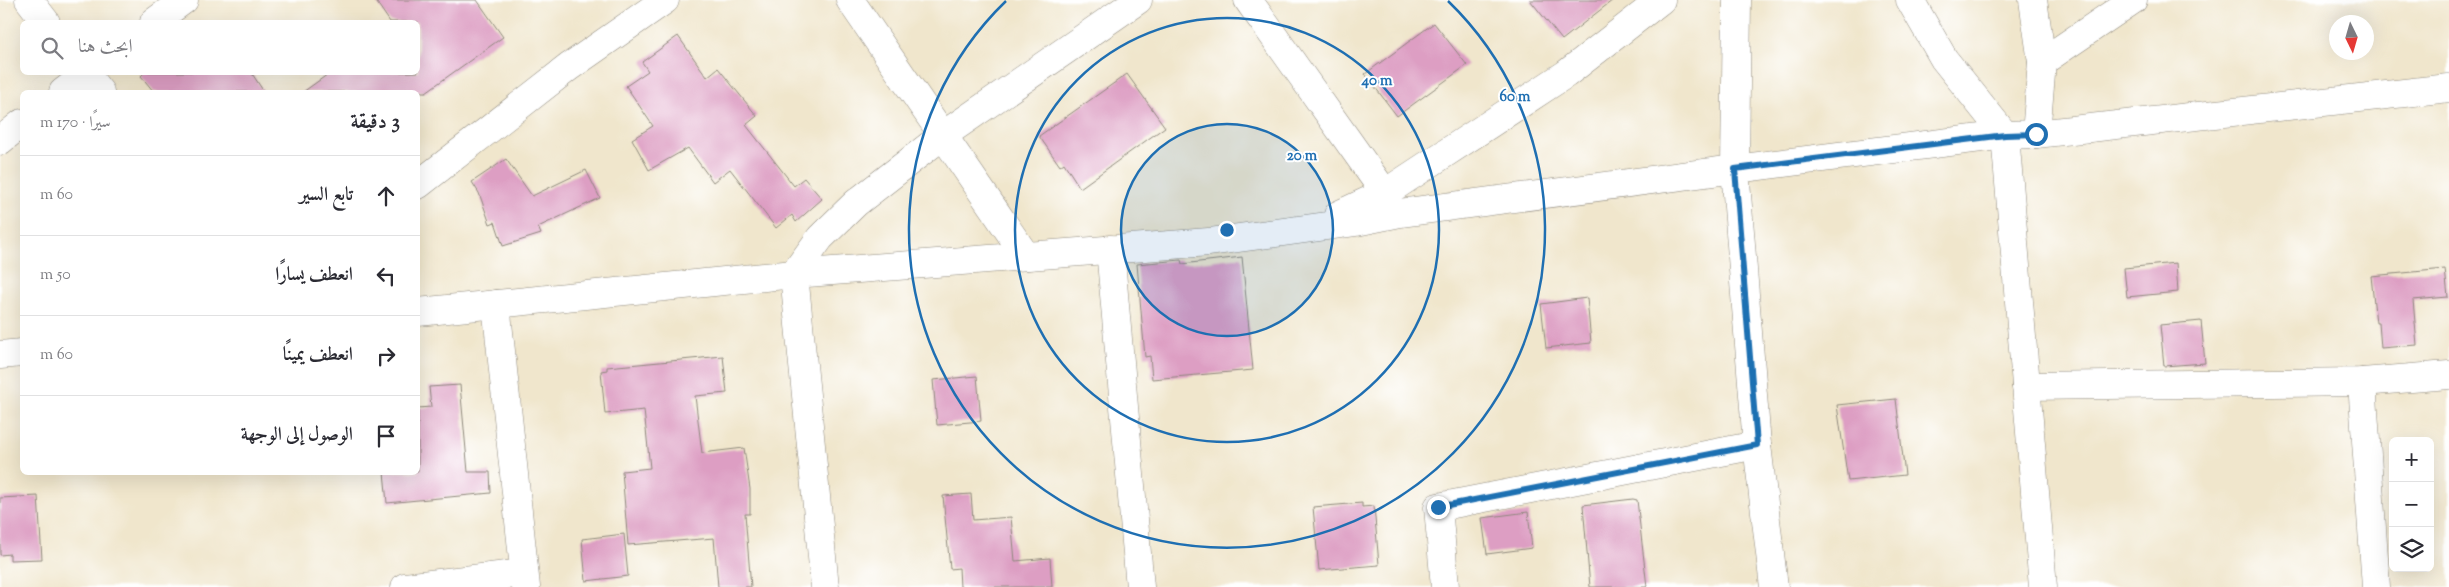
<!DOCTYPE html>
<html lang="ar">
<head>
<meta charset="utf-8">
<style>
	:root { --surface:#fff; --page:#f2f2f3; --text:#2b2b33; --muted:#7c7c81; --line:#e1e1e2 }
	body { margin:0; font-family:"Sorts Mill Goudy",Amiri,serif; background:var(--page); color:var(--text); direction:rtl }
	.controls { position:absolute; right:15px; bottom:15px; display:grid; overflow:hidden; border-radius:8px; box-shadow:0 5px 20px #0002 }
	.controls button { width:45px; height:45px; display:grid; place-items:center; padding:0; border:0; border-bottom:1px solid var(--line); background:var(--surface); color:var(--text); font:25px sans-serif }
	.compass { position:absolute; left:2329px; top:15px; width:45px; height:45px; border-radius:50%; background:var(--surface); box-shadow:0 5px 20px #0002; rotate:175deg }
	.stop { position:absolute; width:15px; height:15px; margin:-11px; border:4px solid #1f6fb2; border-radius:50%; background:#fff }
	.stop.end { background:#1f6fb2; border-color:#fff; box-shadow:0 1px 5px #0008 }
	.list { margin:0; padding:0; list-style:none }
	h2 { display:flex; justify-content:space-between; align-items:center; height:65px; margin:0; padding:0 20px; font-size:21px }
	h2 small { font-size:16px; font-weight:400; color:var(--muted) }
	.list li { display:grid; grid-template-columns:32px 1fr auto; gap:15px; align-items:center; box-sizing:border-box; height:80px; padding:0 20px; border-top:1px solid var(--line) }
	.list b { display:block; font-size:19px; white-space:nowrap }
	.list em { font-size:16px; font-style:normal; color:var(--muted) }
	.icon { flex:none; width:28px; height:28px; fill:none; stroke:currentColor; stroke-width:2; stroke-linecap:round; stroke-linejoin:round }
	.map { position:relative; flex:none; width:2449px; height:587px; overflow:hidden; direction:ltr }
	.search { position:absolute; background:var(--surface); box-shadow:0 5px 20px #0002; left:20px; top:20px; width:400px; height:55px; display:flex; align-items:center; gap:12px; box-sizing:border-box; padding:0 18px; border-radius:8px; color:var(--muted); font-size:19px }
	.panel { position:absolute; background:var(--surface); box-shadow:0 5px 20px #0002; left:20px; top:90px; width:400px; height:385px; border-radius:8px; direction:rtl }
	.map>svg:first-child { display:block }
</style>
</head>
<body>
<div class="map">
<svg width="2449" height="587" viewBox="0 0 2449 587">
	<rect width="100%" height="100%" fill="#fff"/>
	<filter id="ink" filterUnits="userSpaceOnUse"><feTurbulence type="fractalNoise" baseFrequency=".02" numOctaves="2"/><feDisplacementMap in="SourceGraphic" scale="10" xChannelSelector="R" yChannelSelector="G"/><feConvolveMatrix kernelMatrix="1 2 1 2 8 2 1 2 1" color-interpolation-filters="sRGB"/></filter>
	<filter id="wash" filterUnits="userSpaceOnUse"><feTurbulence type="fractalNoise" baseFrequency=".0096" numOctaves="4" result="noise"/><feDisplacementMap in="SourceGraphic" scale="20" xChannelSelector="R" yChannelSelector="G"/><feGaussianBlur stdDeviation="1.12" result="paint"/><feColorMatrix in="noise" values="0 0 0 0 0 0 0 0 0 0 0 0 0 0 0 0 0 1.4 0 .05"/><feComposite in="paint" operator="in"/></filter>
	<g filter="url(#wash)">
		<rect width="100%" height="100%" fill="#f0e6cc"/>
		<g id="blocks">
			<g fill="#dd9ec3">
				<path d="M375 0H477L503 37 426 92H303L331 72H418V22H390Z"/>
				<path d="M1530 0H1613L1562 40Z"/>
				<path d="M1434 23 1467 65 1397 116 1365 74Z"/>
				<path d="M678 36 707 77 718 68 757 116 746 125 794 186 804 178 822 199 796 222 792 215 776 228 730 169 713 182 688 148 649 170 632 139 653 126 626 86 648 71 642 62Z"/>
				<path d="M145 72H251L264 92H154L141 76Z"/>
				<path d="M1127 74 1165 127 1080 188 1064 163 1060 166 1039 136Z"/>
				<path d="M506 159 532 196 586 170 600 198 538 227 541 234 503 246 495 222 490 224 479 193 472 182Z"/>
				<path d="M1242 257 1253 370 1152 379 1150 356 1145 357 1137 264 1181 260 1182 264Z"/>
				<path d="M2176 263 2178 292 2127 297 2124 268Z"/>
				<path d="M2445 269 2448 297 2413 300 2417 345 2381 348 2379 323H2376L2371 276Z"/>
				<path d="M1587 298 1591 343 1546 348 1541 304Z"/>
				<path d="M2201 321 2205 363 2164 366 2160 325Z"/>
				<path d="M723 356 727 393 695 396 702 453 744 448 750 489V514H745L751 587H718L714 538 628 545 622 471 650 468 644 410 605 414 601 371 607 370V367Z"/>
				<path d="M977 376 981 421 937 425 933 380Z"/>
				<path d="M460 385 468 472H490L491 493 387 503 384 472H418V408L431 407 429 387Z"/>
				<path d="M1896 399 1905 475 1848 481 1837 405Z"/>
				<path d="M971 494 973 520 1011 517 1015 561 1050 558 1052 587H960L959 568 950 569 943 496Z"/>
				<path d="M38 496 42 559 10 560V554L0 555V498Z"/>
				<path d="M1633 499 1637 500 1647 587H1590L1583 505Z"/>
				<path d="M1362 503V507L1374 506 1379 565 1319 570 1313 507Z"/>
				<path d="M1528 512 1532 548 1487 554 1482 518Z"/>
				<path d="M624 534 628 576 586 581 582 539Z"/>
			</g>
		</g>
	</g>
	<g filter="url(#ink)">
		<use href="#blocks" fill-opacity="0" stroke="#8e887c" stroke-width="1"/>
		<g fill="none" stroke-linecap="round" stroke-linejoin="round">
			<g stroke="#8e887c" stroke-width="29">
				<g id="minor">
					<path d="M29 0 46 22"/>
					<path d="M850 0 1026 256"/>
					<path d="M1248 0 1385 193"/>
					<path d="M1910 0 1944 59 2005 135 2043 587"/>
					<path d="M2033 0 2042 62"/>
					<path d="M154 22 184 0"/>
					<path d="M84 72 100 92"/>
					<path d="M63 92 89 72"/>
					<path d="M2036 134 2042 62 2133 0"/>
					<path d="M0 141 22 123"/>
					<path d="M418 185 569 67 665 0"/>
					<path d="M1338 215 1385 193 1566 74 1661 0"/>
					<path d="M1110 249 1140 587"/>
					<path d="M496 304 526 587"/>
					<path d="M418 312 794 274 820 238 856 203 942 136 1138 0"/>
					<path d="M0 355 22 353"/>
					<path d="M2362 382 2376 587"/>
					<path d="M2026 386 2362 382 2449 375"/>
					<path d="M405 587 524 573"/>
					<path d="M825 587 794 274 1209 242 1356 222 1400 213 1735 169 1737 0"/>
					<path d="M1445 587 1438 507 1757 445"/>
					<path d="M1774 587 1757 445 1735 169 2005 135 2036 134 2449 88"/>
				</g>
			</g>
			<use href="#minor" stroke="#fff" stroke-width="28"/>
		</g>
	</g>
	<g fill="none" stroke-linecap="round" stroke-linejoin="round" filter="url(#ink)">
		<path stroke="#1f6fb2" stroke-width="6" d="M1438 507 1757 445 1735 169 2005 135 2036 134"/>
	</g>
	<circle cx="1227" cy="230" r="106" fill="#1f6fb2" fill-opacity=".12"/>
	<g fill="none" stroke="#1f6fb2" stroke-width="2.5">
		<circle cx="1227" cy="230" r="106"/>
		<circle cx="1227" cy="230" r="212"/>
		<path d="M1448 1A318 318 0 1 1 1006 1"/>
	</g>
	<circle cx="1227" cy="230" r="8" fill="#1f6fb2" stroke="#fff" stroke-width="2.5"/>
	<g font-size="15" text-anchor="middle" font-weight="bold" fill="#1f6fb2" stroke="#fff" stroke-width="4" stroke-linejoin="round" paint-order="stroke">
		<text x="1377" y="85">40 m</text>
		<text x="1515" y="101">60 m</text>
		<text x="1302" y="160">20 m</text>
	</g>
</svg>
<div class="controls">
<button>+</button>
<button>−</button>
<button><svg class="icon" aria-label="layers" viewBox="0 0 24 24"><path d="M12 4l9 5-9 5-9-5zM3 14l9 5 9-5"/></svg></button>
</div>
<svg class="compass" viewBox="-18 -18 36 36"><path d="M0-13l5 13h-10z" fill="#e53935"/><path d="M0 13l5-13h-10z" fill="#7c7c81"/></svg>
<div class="stop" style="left:2036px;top:134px"></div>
<div class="stop end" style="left:1438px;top:507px"></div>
<div class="search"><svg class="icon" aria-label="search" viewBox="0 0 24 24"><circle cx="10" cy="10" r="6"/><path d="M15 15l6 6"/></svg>ابحث هنا</div>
<section class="panel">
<h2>3 دقيقة<small>سيرًا · 170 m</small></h2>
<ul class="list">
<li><svg class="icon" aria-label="ahead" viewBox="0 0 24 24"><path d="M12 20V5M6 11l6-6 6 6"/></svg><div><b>تابع السير</b></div><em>60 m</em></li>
<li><svg class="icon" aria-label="left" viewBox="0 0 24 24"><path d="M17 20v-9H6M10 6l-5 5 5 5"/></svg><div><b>انعطف يسارًا</b></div><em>50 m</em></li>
<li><svg class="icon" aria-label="right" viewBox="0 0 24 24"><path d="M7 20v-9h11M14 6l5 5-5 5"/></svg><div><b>انعطف يمينًا</b></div><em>60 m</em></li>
<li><svg class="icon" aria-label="arrive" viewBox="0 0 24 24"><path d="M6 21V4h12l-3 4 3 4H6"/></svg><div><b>الوصول إلى الوجهة</b></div></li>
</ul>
</section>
</div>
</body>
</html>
